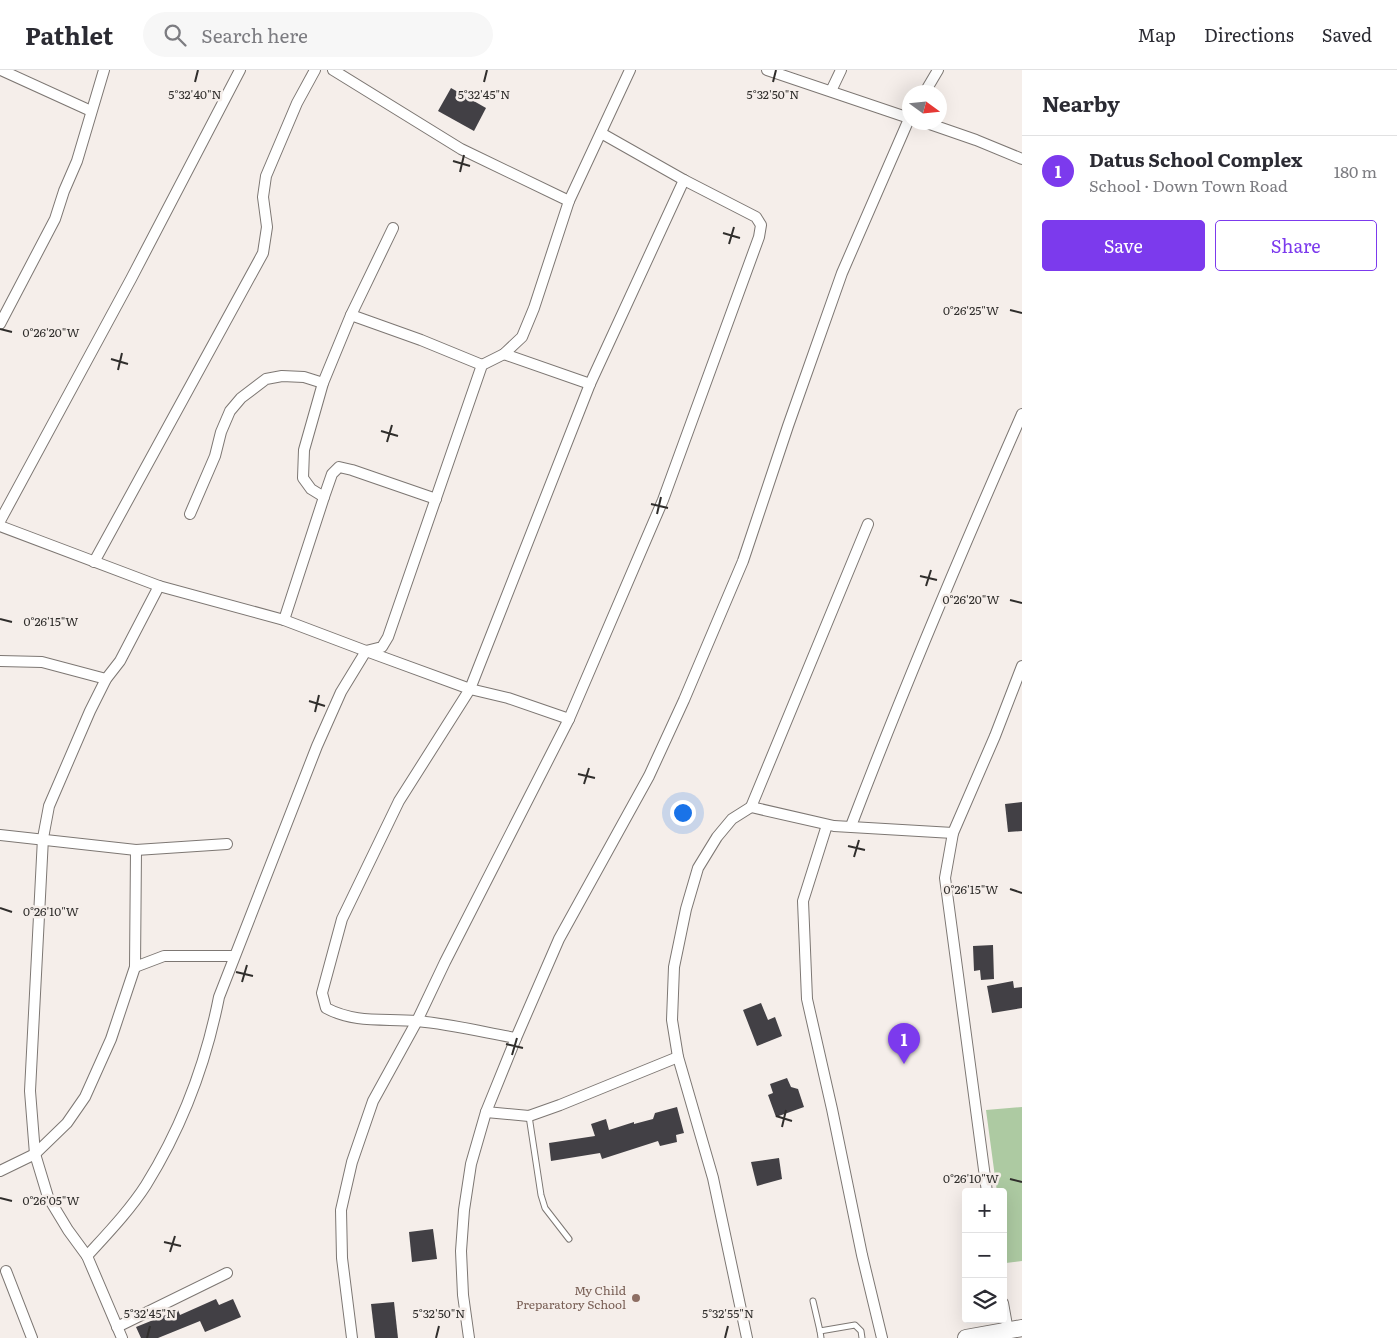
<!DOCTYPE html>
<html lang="en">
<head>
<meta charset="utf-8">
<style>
	:root { --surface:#fff; --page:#f7f7f7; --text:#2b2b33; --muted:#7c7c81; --line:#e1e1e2; --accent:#7c3aed }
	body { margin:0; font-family:Literata,serif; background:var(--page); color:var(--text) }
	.controls { position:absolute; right:15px; bottom:15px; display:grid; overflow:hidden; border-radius:5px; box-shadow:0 5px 20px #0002 }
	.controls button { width:45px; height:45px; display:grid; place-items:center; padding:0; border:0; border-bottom:1px solid var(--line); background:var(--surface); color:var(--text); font:25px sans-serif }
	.compass { position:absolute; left:902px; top:15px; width:45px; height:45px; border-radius:50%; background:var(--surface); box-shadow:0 5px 20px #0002; rotate:105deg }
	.you { position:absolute; left:682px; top:742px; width:18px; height:18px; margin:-12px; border:4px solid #fff; border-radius:50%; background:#1a73e8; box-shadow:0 0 0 8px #1a73e833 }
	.badge { display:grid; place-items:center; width:32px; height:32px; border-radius:50%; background:var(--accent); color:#fff; font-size:16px; font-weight:700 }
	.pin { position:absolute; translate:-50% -41px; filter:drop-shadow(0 1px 2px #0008) }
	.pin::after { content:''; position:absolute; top:26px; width:18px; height:15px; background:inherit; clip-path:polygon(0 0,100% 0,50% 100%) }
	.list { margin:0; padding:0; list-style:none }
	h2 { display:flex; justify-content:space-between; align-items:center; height:65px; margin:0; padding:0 20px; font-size:21px }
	h2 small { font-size:16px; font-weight:400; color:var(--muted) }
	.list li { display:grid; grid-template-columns:32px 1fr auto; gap:15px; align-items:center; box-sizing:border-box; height:70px; padding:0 20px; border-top:1px solid var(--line) }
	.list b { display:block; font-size:19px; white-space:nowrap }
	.list p { margin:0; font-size:16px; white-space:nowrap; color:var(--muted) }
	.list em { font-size:16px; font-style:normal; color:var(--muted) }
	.actions { display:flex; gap:10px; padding:15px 20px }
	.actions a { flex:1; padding:11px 0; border:1px solid var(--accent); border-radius:5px; text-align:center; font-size:18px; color:var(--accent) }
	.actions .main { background:var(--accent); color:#fff }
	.icon { flex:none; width:28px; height:28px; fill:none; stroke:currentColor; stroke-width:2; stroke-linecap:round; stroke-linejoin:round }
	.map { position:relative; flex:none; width:1022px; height:1268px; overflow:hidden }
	header { display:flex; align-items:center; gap:30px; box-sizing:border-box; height:70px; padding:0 25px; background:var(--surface); border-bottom:1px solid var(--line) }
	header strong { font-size:24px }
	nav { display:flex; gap:28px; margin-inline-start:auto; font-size:18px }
	.search { width:350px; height:45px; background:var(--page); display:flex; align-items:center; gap:12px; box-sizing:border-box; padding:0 18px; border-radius:28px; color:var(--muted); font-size:19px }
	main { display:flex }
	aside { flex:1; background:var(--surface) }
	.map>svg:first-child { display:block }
</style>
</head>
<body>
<header>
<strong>Pathlet</strong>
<div class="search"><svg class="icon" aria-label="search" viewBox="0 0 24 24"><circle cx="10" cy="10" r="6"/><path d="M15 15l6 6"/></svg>Search here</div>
<nav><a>Map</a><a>Directions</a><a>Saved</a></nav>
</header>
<main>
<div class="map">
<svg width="1022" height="1268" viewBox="0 0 1022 1268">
	<rect width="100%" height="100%" fill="#f5eeea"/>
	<path fill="#adcaa2" d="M1022 1037V1191L1006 1193 1003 1172V1122H997L986 1040Z"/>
	<g fill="#424045">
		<path d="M451 18 486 38 474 61 438 41Z"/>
		<path d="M1022 732V761L1008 762 1005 734Z"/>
		<path d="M993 875 994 909 981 910 980 900 974 901 973 876Z"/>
		<path d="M1013 911 1014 918 1022 917V938L992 943 987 916Z"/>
		<path d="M761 933 768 950 775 947 782 966 757 976 743 940Z"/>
		<path d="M787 1008 791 1017 798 1019 804 1037 776 1047 768 1025 773 1023 770 1014Z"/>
		<path d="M677 1037 684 1063 676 1065 677 1072 660 1076 658 1071 602 1089 600 1083 551 1091 549 1073 595 1066 591 1054 606 1049 609 1060 634 1052V1054L653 1049 655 1043Z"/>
		<path d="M779 1088 782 1109 757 1116 751 1092Z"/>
		<path d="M433 1159 437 1189 412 1192 409 1162Z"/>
		<path d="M216 1229 219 1235 233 1229 241 1247 205 1262 200 1251 158 1268H141L136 1257 178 1240 180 1245Z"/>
		<path d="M394 1232 398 1268H375L371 1234Z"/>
	</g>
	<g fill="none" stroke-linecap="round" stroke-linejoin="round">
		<g stroke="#7d7773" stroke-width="7">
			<g id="lane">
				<path d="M529 1046 541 1125 545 1138 569 1169"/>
				<path d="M813 1231 820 1261"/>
				<path d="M821 1268 820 1261 855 1255 861 1261 862 1268"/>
			</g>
		</g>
		<g stroke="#7d7773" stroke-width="12">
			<g id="street">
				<path d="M1 0 91 41"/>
				<path d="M333 0 461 79 569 131"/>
				<path d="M767 0 909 48"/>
				<path d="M831 21 841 0"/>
				<path d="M925 22 938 0"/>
				<path d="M924 52 976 70 1022 89"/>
				<path d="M351 245 421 270 482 295"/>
				<path d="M0 254 55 149 64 121 77 91 104 0"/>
				<path d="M504 284 590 314"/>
				<path d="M324 427 311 419 303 408 304 380 323 313 351 245 393 158"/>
				<path d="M190 444 215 386 221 362 230 341 241 328 266 309 282 306 304 307 323 313"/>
				<path d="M0 451 131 209 240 0"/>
				<path d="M868 454 751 737 834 756 953 763"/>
				<path d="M0 456 159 516 284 550 366 581 470 619 508 628 569 649"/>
				<path d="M94 492 263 183 267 157 263 127 266 106 297 33 315 0"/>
				<path d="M284 550 324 427 332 404 339 397 352 400 436 429"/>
				<path d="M0 591 42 592 106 609"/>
				<path d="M827 755 803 831 807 929 832 1039 862 1185 882 1268"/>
				<path d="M851 756C904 617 962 480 1022 344"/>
				<path d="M0 765 136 780 227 774"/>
				<path d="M135 897 164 886H234"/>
				<path d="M516 968C483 962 450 954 417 951 385 948 356 954 326 938L322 923 342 849 399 731 470 619 590 314 684 110"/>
				<path d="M486 1042 529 1046 560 1035 678 987"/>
				<path d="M0 1101 35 1084 67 1053 85 1027 111 969 135 897 136 780"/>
				<path d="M987 1122 945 808 953 763 995 666 1022 596"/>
				<path d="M87 1186 68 1160 48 1127 35 1084 30 1021 43 768 49 736 90 641 106 609 120 591 159 516"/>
				<path d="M6 1201 32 1268"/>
				<path d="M1003 1233 1008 1261"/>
				<path d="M117 1257 227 1203"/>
				<path d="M122 1268 87 1186C107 1164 130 1140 146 1115 182 1057 206 993 219 927L317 676 341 622 366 581 382 577 388 567 482 295 504 284 522 267 534 238 569 131 630 0"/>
				<path d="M352 1268 342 1188 341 1140 352 1092 373 1031 417 951 445 892 569 649 663 430 759 167 761 155 756 147 684 110 601 63"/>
				<path d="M469 1268 463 1225 461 1181 464 1140 471 1094 486 1042 516 968 559 869 649 706 684 630 743 491 788 356 842 203 909 49"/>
				<path d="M747 1268 713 1108 678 987 672 950 674 897 686 839 698 798 717 767 732 749 751 737"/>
			</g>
		</g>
		<g stroke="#7d7773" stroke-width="18">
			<path id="primary" d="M966 1268 1022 1258"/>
		</g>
		<use href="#lane" stroke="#fff" stroke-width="5"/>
		<use href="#street" stroke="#fff" stroke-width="10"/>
		<use href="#primary" stroke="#fff" stroke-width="16"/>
	</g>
	<path fill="none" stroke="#302e2c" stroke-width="2" d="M195 12 198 0M484 12 487 0M773 12 776 0M453 91 470 96M460 102 464 85M723 163 740 168M729 174 734 157M1010 240 1022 243M0 259 12 262M111 289 128 294M118 300 122 283M381 361 398 366M387 372 392 355M651 434 668 438M657 444 661 427M920 506 937 510M926 516 931 500M1010 530 1022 533M0 549 12 552M309 631 325 636M315 642 319 625M578 704 595 708M584 714 589 698M848 776 865 780M854 787 859 770M1010 819 1022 823M0 838 12 842M236 902 253 906M242 912 247 895M506 974 523 978M512 985 517 968M776 1046 792 1051M782 1057 786 1040M1010 1109 1022 1112M0 1128 12 1131M164 1172 181 1176M170 1182 175 1166M147 1268 150 1256M436 1268 439 1256M725 1268 728 1256"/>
	<circle fill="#8d6e63" stroke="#f5eeea" stroke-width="2" cx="636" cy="1228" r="5"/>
	<g text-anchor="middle" stroke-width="5" stroke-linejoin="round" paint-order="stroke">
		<g font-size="12" fill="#785e54" stroke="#f5eeea" text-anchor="end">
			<text x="626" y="1225">My Child<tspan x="626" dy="14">Preparatory School</tspan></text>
		</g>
	</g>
	<g font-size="12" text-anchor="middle" fill="#302e2c" stroke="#f5eeea" stroke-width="5" stroke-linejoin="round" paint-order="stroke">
		<text x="195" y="29">5°32'40"N</text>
		<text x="484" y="29">5°32'45"N</text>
		<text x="773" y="29">5°32'50"N</text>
		<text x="971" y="245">0°26'25"W</text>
		<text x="51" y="267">0°26'20"W</text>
		<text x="971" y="534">0°26'20"W</text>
		<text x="51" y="556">0°26'15"W</text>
		<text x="971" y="824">0°26'15"W</text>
		<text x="51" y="846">0°26'10"W</text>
		<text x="971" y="1113">0°26'10"W</text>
		<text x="51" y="1135">0°26'05"W</text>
		<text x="150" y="1248">5°32'45"N</text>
		<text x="439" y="1248">5°32'50"N</text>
		<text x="728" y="1248">5°32'55"N</text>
	</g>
</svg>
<div class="controls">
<button>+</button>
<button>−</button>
<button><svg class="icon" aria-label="layers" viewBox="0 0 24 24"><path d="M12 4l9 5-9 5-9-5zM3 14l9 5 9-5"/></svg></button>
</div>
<svg class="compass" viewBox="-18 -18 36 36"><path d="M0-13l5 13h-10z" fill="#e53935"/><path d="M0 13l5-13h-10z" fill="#7c7c81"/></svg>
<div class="you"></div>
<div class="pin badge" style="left:904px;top:994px">1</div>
</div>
<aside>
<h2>Nearby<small></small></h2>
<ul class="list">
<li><span class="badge">1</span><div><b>Datus School Complex</b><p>School · Down Town Road</p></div><em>180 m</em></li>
</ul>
<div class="actions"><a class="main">Save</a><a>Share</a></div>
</aside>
</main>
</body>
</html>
